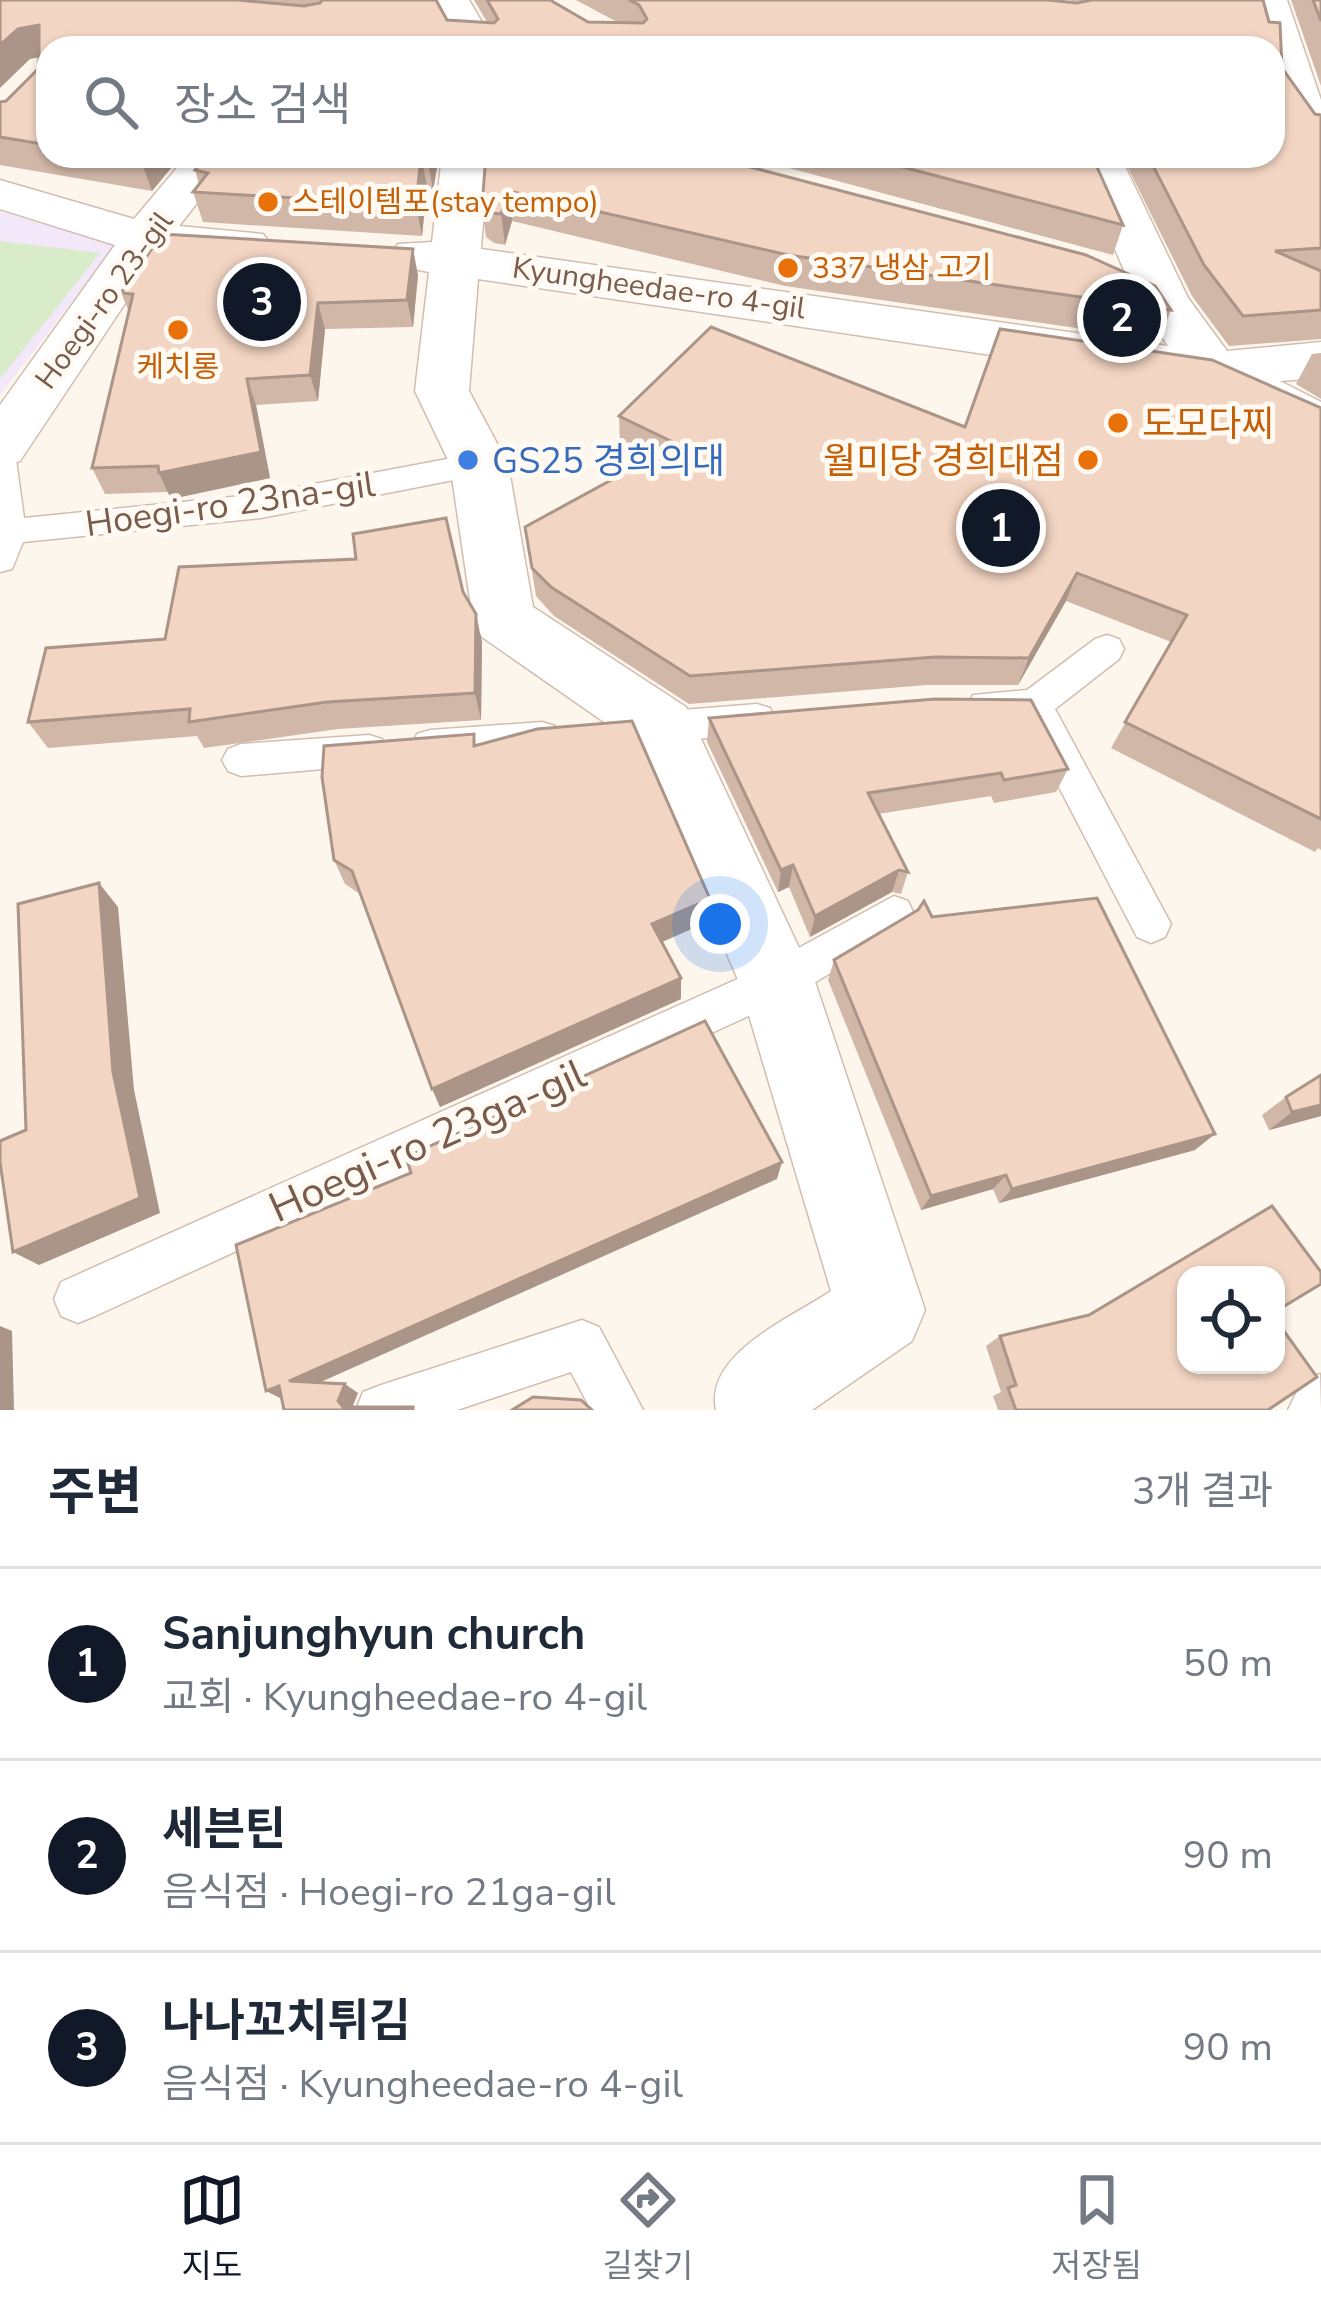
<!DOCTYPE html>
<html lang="ko">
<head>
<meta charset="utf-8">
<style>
	:root { --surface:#fff; --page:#f6f6f7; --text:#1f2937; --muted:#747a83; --line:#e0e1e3; --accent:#111827 }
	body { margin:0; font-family:"Nunito Sans","Noto Sans KR",sans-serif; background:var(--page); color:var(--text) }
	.controls { position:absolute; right:36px; bottom:36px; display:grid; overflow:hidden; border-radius:24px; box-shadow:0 3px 9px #0004 }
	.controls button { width:108px; height:108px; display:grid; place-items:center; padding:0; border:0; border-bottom:3px solid var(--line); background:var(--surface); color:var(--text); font:60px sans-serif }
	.you { position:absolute; left:720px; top:924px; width:42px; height:42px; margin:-30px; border:9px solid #fff; border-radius:50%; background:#1a73e8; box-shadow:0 0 0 18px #1a73e833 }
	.badge { display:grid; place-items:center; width:78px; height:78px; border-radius:50%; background:var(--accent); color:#fff; font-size:39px; font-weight:700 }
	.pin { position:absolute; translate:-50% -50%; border:6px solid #fff; box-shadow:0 3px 12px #0006 }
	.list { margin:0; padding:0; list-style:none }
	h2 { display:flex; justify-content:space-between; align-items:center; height:156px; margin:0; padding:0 48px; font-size:51px }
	h2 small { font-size:39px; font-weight:400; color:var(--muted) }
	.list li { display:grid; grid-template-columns:78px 1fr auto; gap:36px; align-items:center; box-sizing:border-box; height:192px; padding:0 48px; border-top:3px solid var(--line) }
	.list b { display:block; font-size:45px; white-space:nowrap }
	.list p { margin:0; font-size:39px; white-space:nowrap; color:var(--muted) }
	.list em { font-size:39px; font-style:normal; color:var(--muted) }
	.icon { flex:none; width:66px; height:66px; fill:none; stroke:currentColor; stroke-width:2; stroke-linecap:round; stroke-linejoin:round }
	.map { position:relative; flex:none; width:1321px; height:1410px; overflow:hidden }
	.search { position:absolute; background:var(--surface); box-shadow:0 3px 9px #0004; left:36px; right:36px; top:36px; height:132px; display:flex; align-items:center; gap:30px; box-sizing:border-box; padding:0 42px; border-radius:36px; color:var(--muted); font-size:45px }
	.sheet { height:732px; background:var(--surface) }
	nav { display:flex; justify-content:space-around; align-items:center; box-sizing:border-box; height:168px; border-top:3px solid var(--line); background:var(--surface); font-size:33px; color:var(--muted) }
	nav a { display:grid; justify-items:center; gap:6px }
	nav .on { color:var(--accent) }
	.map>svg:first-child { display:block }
</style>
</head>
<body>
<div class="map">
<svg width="1321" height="1410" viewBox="0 0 1321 1410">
	<rect width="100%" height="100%" fill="#fdf6ec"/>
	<path fill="#f3e8fa" d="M0 211 115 246 0 395Z"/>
	<path fill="#d8ecc9" d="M0 241 100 253 0 379Z"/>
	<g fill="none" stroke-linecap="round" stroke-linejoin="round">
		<g stroke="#d1beb0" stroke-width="3">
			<g id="lane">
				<path d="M0 449 11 452 16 460 24 518 261 494 479 453 490 456 495 464 490 472 479 475 261 518 23 542 12 569 0 572Z"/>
				<path d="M1107 635 1119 639 1124 649 1119 659 1055 709 1171 924 1165 937 1151 943 1137 937 1024 720 973 715 968 705 973 695 1027 690 1095 639Z"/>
				<path d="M757 704 770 708 775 719 770 730 757 734 645 743 632 739 627 728 632 717 645 713Z"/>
				<path d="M542 722 555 726 560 737 555 748 542 752 430 760 417 756 412 745 417 734 430 730Z"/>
				<path d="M369 735 382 739 387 750 382 761 369 765 241 776 228 771 222 760 228 749 241 744Z"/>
				<path d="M894 896 908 901 914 914 908 927 792 996 95 1316 78 1323 61 1316 54 1299 61 1282 762 968Z"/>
				<path d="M582 1320 599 1327 643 1410H591L571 1372 457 1410H356L363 1392 381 1385Z"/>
				<path d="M1320 1374 1321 1410H1288L1302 1381Z"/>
			</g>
		</g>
		<g stroke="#d1beb0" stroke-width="3">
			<g id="street">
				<path d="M429 0H469L497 48H455Z"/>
				<path d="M1247 0H1287L1321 100V145L1305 142 1273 95V48H1260Z"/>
				<path d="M187 156H234L179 226 263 234 271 245 263 256 246 260 158 254 20 461 0 467V405L115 245 0 209V180L134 219Z"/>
				<path d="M442 156H488L481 249 1168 346 1138 302 1074 156H1120L1188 298 1227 351 1321 342V378L1280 381 1321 402V444L1201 386 478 279 469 391 508 464 533 607 686 707 815 982 925 1310 912 1341 812 1410H716C704 1354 791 1318 831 1291L739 982 637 745 482 637 473 620 450 464 415 391 429 272 398 266 390 255 398 244 432 242Z"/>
			</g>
		</g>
		<use href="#lane" fill="#fff" fill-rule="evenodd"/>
		<use href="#street" fill="#fff" fill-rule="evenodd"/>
	</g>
	<g fill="#d1b7a8">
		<path d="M0 0H436L447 20 487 22 474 0H550L588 22H617L576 0H1048L1077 3 1082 2 1066 0H1263L1282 68 1315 114 1321 115V339L1229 346 1192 296 1122 156H1273V48H48V156H181L152 191 0 165V102L6 101 39 68V57L30 59Z"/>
		<path d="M1291 0H1321V86Z"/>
		<path d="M206 156H439L433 191 427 186 422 236 203 222 193 192 199 184 195 170Z"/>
		<path d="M486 156 1171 310 1159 340 785 286 512 221 505 245 494 243 486 237 482 206Z"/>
		<path d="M744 156H1092L1123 225 1113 255Z"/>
		<path d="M418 275 413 327 325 329 318 401 256 405 270 478 171 499 168 492 105 494 92 468 129 312 121 293Z"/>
		<path d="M1321 353V399L1296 384 1312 354Z"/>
		<path d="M1321 408V850L1318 848 1315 852 1111 748 1171 642 1066 601 1018 685H927L689 704 554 616 536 596 525 527 648 460 620 446 619 416 965 427Z"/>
		<path d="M463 592 482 642 481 720 338 729 204 748 197 736 48 748 28 722 165 639Z"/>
		<path d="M709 718 1068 769 1056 792 994 803 991 796 878 814 908 872 901 894 892 892 810 937 789 887 778 892 707 742Z"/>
		<path d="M477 746 710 899 708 922 662 942 681 999 440 1107 360 894 345 884 334 860Z"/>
		<path d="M932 917 1195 1150 999 1203 993 1189 921 1210 828 980 834 960Z"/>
		<path d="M1286 1097 1321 1116 1269 1130 1262 1115Z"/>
		<path d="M1186 1275 1268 1410H998L993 1396 1001 1392 986 1346 1000 1336 1089 1315Z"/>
	</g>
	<g fill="#aa9588">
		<path d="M39 25 48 55 30 59 0 88V45L18 29Z"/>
		<path d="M145 156H181L152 191 141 161Z"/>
		<path d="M421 156 427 186 422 236 416 205Z"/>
		<path d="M429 156H439L433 191 428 161Z"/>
		<path d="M509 191 512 221 505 245 501 214Z"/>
		<path d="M413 249 418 275 413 327 407 300Z"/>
		<path d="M318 303 325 329 318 401 310 375Z"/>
		<path d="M247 379 256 405 270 478 171 499 159 473Z"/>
		<path d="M1077 573 1066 601 1018 685 1029 658Z"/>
		<path d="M476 614 482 642 481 720 475 693Z"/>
		<path d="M793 865 789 887 778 892 781 870Z"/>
		<path d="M899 870 892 892 810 937 815 916Z"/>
		<path d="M99 883 118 907 134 1090 160 1213 39 1265 13 1252 113 1072Z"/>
		<path d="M710 899 708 922 652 946V924Z"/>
		<path d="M681 978V999L440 1107 432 1089Z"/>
		<path d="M1321 1105V1116L1269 1130 1292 1112Z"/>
		<path d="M1215 1134 1195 1150 999 1203 1012 1189Z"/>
		<path d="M782 1162 777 1179 305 1389 289 1381Z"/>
		<path d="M1006 1175 993 1189 921 1210 931 1196Z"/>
		<path d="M0 1326 12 1331 14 1410H0Z"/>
		<path d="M345 1384 358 1393 352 1408 343 1407 338 1401Z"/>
		<path d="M279 1386 282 1399 266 1391Z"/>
	</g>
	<g fill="#f3d5c3" stroke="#aa9588" stroke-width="3">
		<path d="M0 0H237L304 6 320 3 322 0H436L447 20 494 23 498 19 487 0H550L588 22 643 23 647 19 639 5 629 0H1048L1077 3 1092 0H1263L1269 22 1280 23 1282 68 1315 114 1321 115V248L1275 251 1321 271V310L1243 316 1204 265 1148 156H1273V48H48V145L0 137V102L6 101 39 68V25L18 29 0 45Z"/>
		<path d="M1313 0H1321V21Z"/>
		<path d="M114 156H145L141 161Z"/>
		<path d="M206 156H421L416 205 193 192 208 173 195 170Z"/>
		<path d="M486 156H708L1086 255 1155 286 1171 310 788 255 509 191 501 214 490 213 482 206Z"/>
		<path d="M861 156H1092L1123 225Z"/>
		<path d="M162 234 413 249 407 300 318 303 310 375 247 379 261 452 159 473 158 466 92 468 133 294 121 293Z"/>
		<path d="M711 327 965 427 1000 329 1212 360 1321 408V819L1125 722 1187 615 1077 573 1029 658 935 657 690 676 551 587 532 568 525 527 677 444 619 416Z"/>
		<path d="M446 518 463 592 476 614 475 693 327 702 189 722 190 709 28 722 46 648 165 639 179 567 356 559 353 534Z"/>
		<path d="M935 699 1031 700 1068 769 1004 780 1001 773 868 793 908 872 899 870 815 916 793 865 781 870 709 718Z"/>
		<path d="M632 721 710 899 652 924 681 978 432 1089 352 871 334 860 322 777 324 746 474 734V746L537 729Z"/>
		<path d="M99 883 113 1072 140 1198 13 1252 0 1162V1141L26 1130 18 904Z"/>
		<path d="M1097 898 1215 1134 1012 1189 1006 1175 931 1196 834 960 918 910 924 901 932 917Z"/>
		<path d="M705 1021 782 1162 289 1381 345 1384 338 1401 343 1407H413V1410H284L279 1386 266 1391 236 1245 411 1173 406 1157Z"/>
		<path d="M1321 1075V1105L1292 1112 1286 1097Z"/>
		<path d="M1272 1206 1321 1272V1284L1276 1311V1275H1186V1365H1276V1320L1317 1377 1268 1410H1016L1008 1388 1016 1385 1000 1336 1089 1315Z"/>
		<path d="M533 1397 581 1400 592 1410H512Z"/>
	</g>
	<g fill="#e8710a" stroke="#fffaf3" stroke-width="4.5">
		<circle cx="268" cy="202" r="12"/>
		<circle cx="788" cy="268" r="12"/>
		<circle cx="178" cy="330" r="12"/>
		<circle cx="1118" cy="423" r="12"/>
		<circle cx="1088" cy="460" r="12"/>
	</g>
	<circle fill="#3f7fe0" stroke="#fffaf3" stroke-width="4.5" cx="468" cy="460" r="12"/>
	<g text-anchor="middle" stroke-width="10" stroke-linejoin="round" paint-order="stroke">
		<g font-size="30" fill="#c56008" stroke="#fffaf3" text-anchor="start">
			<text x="292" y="212">스테이템포(stay tempo)</text>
			<text x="812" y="278">337 냉삼 고기</text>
			<text x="178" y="377" text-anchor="middle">케치롱</text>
		</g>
		<g font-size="30" fill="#7a5c4d" stroke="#fffaf3">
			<text transform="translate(659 288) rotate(8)" y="10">Kyungheedae-ro 4-gil</text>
			<text transform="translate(104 300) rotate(-54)" y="10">Hoegi-ro 23-gil</text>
		</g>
		<g font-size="36" fill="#c56008" stroke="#fffaf3" text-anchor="start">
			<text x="1142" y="436">도모다찌</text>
			<text x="1064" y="473" text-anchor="end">월미당 경희대점</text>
		</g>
		<g font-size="36" fill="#366cbe" stroke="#fffaf3" text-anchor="start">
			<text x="492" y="473">GS25 경희의대</text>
		</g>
		<g font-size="36" fill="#7a5c4d" stroke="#fffaf3">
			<text transform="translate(230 503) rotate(-8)" y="13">Hoegi-ro 23na-gil</text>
		</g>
		<g font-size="42" fill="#7a5c4d" stroke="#fffaf3">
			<text transform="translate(427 1140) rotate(-24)" y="15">Hoegi-ro 23ga-gil</text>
		</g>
	</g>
</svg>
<div class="controls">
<button><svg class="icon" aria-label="locate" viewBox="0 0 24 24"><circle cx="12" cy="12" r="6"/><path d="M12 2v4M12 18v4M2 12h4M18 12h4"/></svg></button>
</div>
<div class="you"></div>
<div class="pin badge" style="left:1001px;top:528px">1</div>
<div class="pin badge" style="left:1122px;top:318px">2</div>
<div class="pin badge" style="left:262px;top:302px">3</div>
<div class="search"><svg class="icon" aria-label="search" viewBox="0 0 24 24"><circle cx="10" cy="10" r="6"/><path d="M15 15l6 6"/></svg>장소 검색</div>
</div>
<section class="sheet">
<h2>주변<small>3개 결과</small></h2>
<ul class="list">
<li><span class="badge">1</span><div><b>Sanjunghyun church</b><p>교회 · Kyungheedae-ro 4-gil</p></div><em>50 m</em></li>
<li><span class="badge">2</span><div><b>세븐틴</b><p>음식점 · Hoegi-ro 21ga-gil</p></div><em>90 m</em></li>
<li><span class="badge">3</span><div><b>나나꼬치튀김</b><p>음식점 · Kyungheedae-ro 4-gil</p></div><em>90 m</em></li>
</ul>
</section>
<nav>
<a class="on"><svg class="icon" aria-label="map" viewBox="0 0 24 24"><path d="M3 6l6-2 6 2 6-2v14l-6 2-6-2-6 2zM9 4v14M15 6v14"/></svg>지도</a>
<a><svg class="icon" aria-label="directions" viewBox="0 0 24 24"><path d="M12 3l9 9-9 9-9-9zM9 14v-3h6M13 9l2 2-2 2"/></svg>길찾기</a>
<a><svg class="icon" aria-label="saved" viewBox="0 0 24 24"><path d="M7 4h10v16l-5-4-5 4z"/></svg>저장됨</a>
</nav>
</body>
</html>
